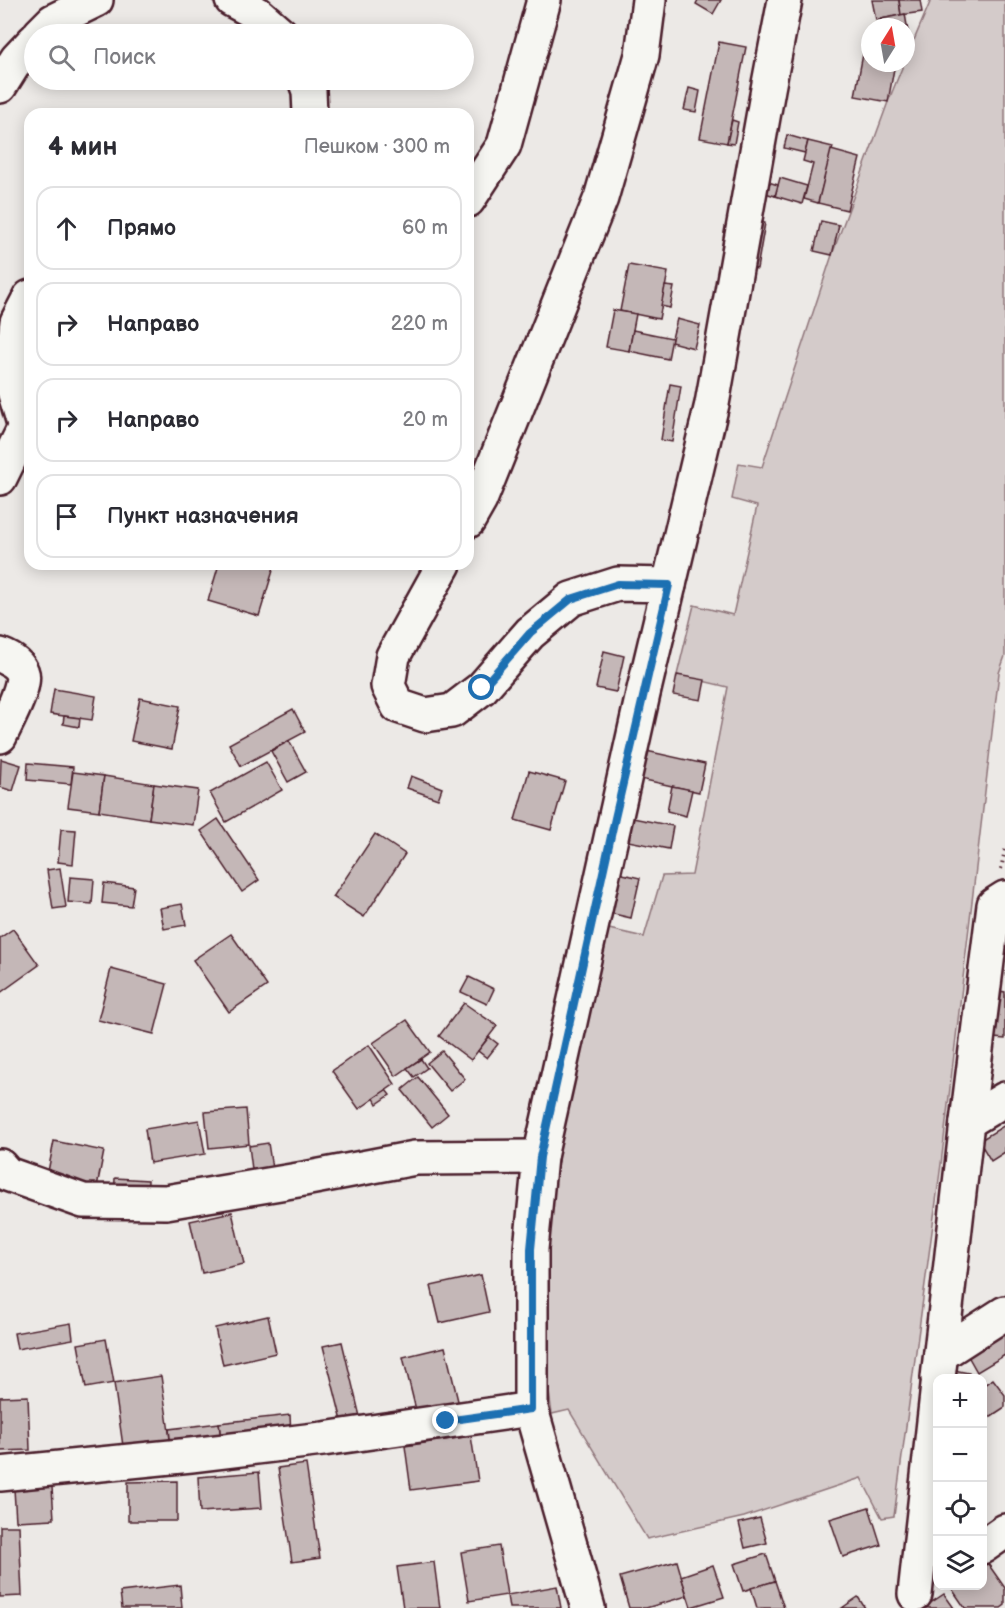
<!DOCTYPE html>
<html lang="ru">
<head>
<meta charset="utf-8">
<style>
	:root { --surface:#fff; --page:#f7f7f7; --text:#2b2b33; --muted:#7c7c81; --line:#e1e1e2 }
	body { margin:0; font-family:"Balsamiq Sans",sans-serif; background:var(--page); color:var(--text) }
	.controls { position:absolute; right:18px; bottom:18px; display:grid; overflow:hidden; border-radius:12px; box-shadow:0 3px 15px #0003 }
	.controls button { width:54px; height:54px; display:grid; place-items:center; padding:0; border:0; border-bottom:2px solid var(--line); background:var(--surface); color:var(--text); font:30px sans-serif }
	.compass { position:absolute; left:861px; top:18px; width:54px; height:54px; border-radius:50%; background:var(--surface); box-shadow:0 3px 15px #0003; rotate:11deg }
	.stop { position:absolute; width:18px; height:18px; margin:-14px; border:4px solid #1f6fb2; border-radius:50%; background:#fff }
	.stop.end { background:#1f6fb2; border-color:#fff; box-shadow:0 2px 6px #0008 }
	.list { margin:0; padding:0; list-style:none }
	h2 { display:flex; justify-content:space-between; align-items:center; height:78px; margin:0; padding:0 24px; font-size:26px }
	h2 small { font-size:20px; font-weight:400; color:var(--muted) }
	.list li { display:grid; grid-template-columns:39px 1fr auto; gap:18px; align-items:center; box-sizing:border-box; height:84px; margin:0 12px 12px; padding:0 12px; border:2px solid var(--line); border-radius:18px }
	.list b { display:block; font-size:22px; white-space:nowrap }
	.list em { font-size:20px; font-style:normal; color:var(--muted) }
	.icon { flex:none; width:33px; height:33px; fill:none; stroke:currentColor; stroke-width:2; stroke-linecap:round; stroke-linejoin:round }
	.map { position:relative; flex:none; width:1005px; height:1608px; overflow:hidden }
	.search { position:absolute; background:var(--surface); box-shadow:0 3px 15px #0003; left:24px; top:24px; width:450px; height:66px; display:flex; align-items:center; gap:15px; box-sizing:border-box; padding:0 21px; border-radius:33px; color:var(--muted); font-size:22px }
	.panel { position:absolute; background:var(--surface); box-shadow:0 3px 15px #0003; left:24px; top:108px; width:450px; height:462px; border-radius:18px }
	.map>svg:first-child { display:block }
</style>
</head>
<body>
<div class="map">
<svg width="1005" height="1608" viewBox="0 0 1005 1608">
	<rect width="100%" height="100%" fill="#ece9e6"/>
	<filter id="ink" filterUnits="userSpaceOnUse"><feTurbulence type="fractalNoise" baseFrequency=".0167" numOctaves="2"/><feDisplacementMap in="SourceGraphic" scale="12" xChannelSelector="R" yChannelSelector="G"/><feConvolveMatrix kernelMatrix="1 2 1 2 8 2 1 2 1" color-interpolation-filters="sRGB"/></filter>
	<g filter="url(#ink)">
		<path fill="#d4cbca" stroke="#8f757a" stroke-width="1.5" d="M931 0H1005V656L999 673 941 1164 894 1516 882 1518 861 1478 744 1517 647 1539 569 1410 552 1414 536 1293 545 1163 600 927 644 937 662 876 692 875 728 687 677 675 694 605 733 615 757 506 732 499 739 463 762 467 832 255 888 102 904 63H906V59Z"/>
		<g fill="#c4b7b7" stroke="#4a1f2b" stroke-width="1.5">
			<path d="M698 0H721L713 14 696 4Z"/>
			<path d="M872 0H899L901 15 876 20Z"/>
			<path d="M899 0H920L922 12 901 15Z"/>
			<path d="M905 14 910 43H906V27H882L881 19Z"/>
			<path d="M719 42 746 47 727 143 700 138Z"/>
			<path d="M863 54 870 55V63H895L888 102 855 96Z"/>
			<path d="M689 88 700 91 696 112 684 110Z"/>
			<path d="M732 120 738 122 734 144 727 143Z"/>
			<path d="M787 135 808 141 805 153 784 148Z"/>
			<path d="M808 141 833 147 818 203 804 199 813 164 803 161Z"/>
			<path d="M831 150 860 158 847 210 818 203Z"/>
			<path d="M780 178 807 186 802 204 775 196Z"/>
			<path d="M762 180 778 185 775 196 759 191Z"/>
			<path d="M755 221 765 223 757 269 746 267Z"/>
			<path d="M821 221 839 225 832 255 814 251Z"/>
			<path d="M629 265 668 272 659 319 620 311Z"/>
			<path d="M665 286 674 287 670 308 661 306Z"/>
			<path d="M613 310 636 314 629 351 606 347Z"/>
			<path d="M677 319 700 325 694 348 671 342Z"/>
			<path d="M633 330 672 338 668 359 629 351Z"/>
			<path d="M670 384 681 386 672 442 661 440Z"/>
			<path d="M219 564H275L259 616 208 601Z"/>
			<path d="M604 651 624 656 616 692 596 688Z"/>
			<path d="M677 675 705 680 701 700 673 695Z"/>
			<path d="M54 689 96 696 92 720 50 714Z"/>
			<path d="M140 698 180 706 172 749 131 741Z"/>
			<path d="M293 709 305 732 241 766 229 744Z"/>
			<path d="M64 716 80 718 79 727 63 724Z"/>
			<path d="M289 741 306 772 288 782 271 751Z"/>
			<path d="M642 750 705 764 699 792 636 778Z"/>
			<path d="M1 759 21 765 13 791 0 787Z"/>
			<path d="M266 762 282 790 226 822 210 793Z"/>
			<path d="M28 763 73 767 71 784 27 780Z"/>
			<path d="M529 771 565 781 551 830 515 820Z"/>
			<path d="M73 772 104 776 99 811 68 807Z"/>
			<path d="M104 776 154 784 149 819 99 811Z"/>
			<path d="M411 776 442 788 438 799 407 788Z"/>
			<path d="M154 784 198 790 193 825 149 819Z"/>
			<path d="M672 786 692 790 686 816 667 811Z"/>
			<path d="M628 817 673 826 669 849 623 840Z"/>
			<path d="M218 819 259 880 242 892 201 831Z"/>
			<path d="M61 829 76 830 73 864 58 862Z"/>
			<path d="M375 834 405 854 364 917 333 897Z"/>
			<path d="M60 868 66 907 53 909 47 870Z"/>
			<path d="M614 872 640 878 631 918 605 912Z"/>
			<path d="M70 877 94 879 92 904 68 902Z"/>
			<path d="M104 883 134 887 131 906 102 903Z"/>
			<path d="M182 904 186 925 164 929 160 908Z"/>
			<path d="M13 929 39 965 0 993V938Z"/>
			<path d="M231 934 267 986 229 1012 193 960Z"/>
			<path d="M111 969 167 984 154 1034 98 1020Z"/>
			<path d="M469 977 494 989 487 1004 461 992Z"/>
			<path d="M999 991 1005 992V1039L994 1038Z"/>
			<path d="M464 1003 497 1026 471 1060 439 1036Z"/>
			<path d="M407 1020 430 1052 396 1076 373 1043Z"/>
			<path d="M489 1037 498 1044 487 1058 478 1051Z"/>
			<path d="M369 1045 395 1084 359 1109 332 1071Z"/>
			<path d="M442 1051 465 1079 450 1091 427 1063Z"/>
			<path d="M421 1059 427 1068 414 1077 407 1068Z"/>
			<path d="M418 1077 448 1114 432 1127 402 1090Z"/>
			<path d="M386 1090 390 1095 377 1104 374 1098Z"/>
			<path d="M246 1109 249 1144 209 1148 205 1112Z"/>
			<path d="M199 1120 205 1154 150 1163 145 1129Z"/>
			<path d="M1005 1125V1152L991 1161 979 1141Z"/>
			<path d="M54 1141 104 1151 94 1202 44 1192Z"/>
			<path d="M268 1143 273 1175 253 1177 249 1146Z"/>
			<path d="M115 1178 148 1180 147 1203 114 1201Z"/>
			<path d="M232 1212 244 1264 202 1273 190 1221Z"/>
			<path d="M481 1275 489 1312 440 1323 431 1286Z"/>
			<path d="M268 1316 276 1353 223 1365 215 1328Z"/>
			<path d="M71 1323 73 1339 17 1349 14 1333Z"/>
			<path d="M1005 1333V1355L977 1372 968 1356Z"/>
			<path d="M106 1339 114 1383 86 1388 78 1344Z"/>
			<path d="M342 1342 362 1425 344 1429 323 1346Z"/>
			<path d="M445 1347 459 1405 417 1414 403 1357Z"/>
			<path d="M949 1369 969 1373 968 1378H948Z"/>
			<path d="M161 1376 171 1446 124 1453 114 1383Z"/>
			<path d="M993 1379 1005 1395V1407L982 1422V1386Z"/>
			<path d="M28 1396 30 1450 0 1451V1397Z"/>
			<path d="M290 1415 291 1435 221 1442 219 1423Z"/>
			<path d="M219 1423 221 1442 171 1446 169 1429Z"/>
			<path d="M471 1436 478 1481 411 1490 405 1446Z"/>
			<path d="M306 1464 320 1558 292 1562 278 1468Z"/>
			<path d="M259 1472 262 1508 200 1512 198 1477Z"/>
			<path d="M177 1481V1521H128V1482Z"/>
			<path d="M52 1487 54 1519 16 1521 14 1489Z"/>
			<path d="M869 1507 881 1545 843 1557 830 1519Z"/>
			<path d="M760 1518 767 1543 745 1548 739 1523Z"/>
			<path d="M0 1526H19L22 1596 0 1597Z"/>
			<path d="M499 1546 507 1595 469 1601 461 1552Z"/>
			<path d="M766 1554 775 1581 743 1591 734 1564Z"/>
			<path d="M677 1561 687 1596 646 1608H629L620 1577Z"/>
			<path d="M986 1561 1005 1588V1605L1001 1608H965L950 1586H982V1564Z"/>
			<path d="M434 1562 440 1608H403L397 1567Z"/>
			<path d="M713 1565 724 1597 691 1607 681 1576Z"/>
			<path d="M775 1581 784 1608H757L751 1588Z"/>
			<path d="M180 1585 182 1608H122L120 1592Z"/>
			<path d="M557 1586 561 1608H509L507 1595Z"/>
			<path d="M944 1594 954 1608H923Z"/>
			<path d="M858 1597 865 1608H842Z"/>
		</g>
		<g fill="none" stroke-linecap="round" stroke-linejoin="round">
			<g stroke="#4a1f2b" stroke-width="38">
				<g id="minor">
					<path d="M232 0 258 14 281 34"/>
					<path d="M40 34 53 21 96 0"/>
					<path d="M305 80 309 91 310 114"/>
					<path d="M0 86 17 59 34 41"/>
					<path d="M468 200 504 145 544 0"/>
					<path d="M30 297 17 322 10 377 25 427 30 430"/>
					<path d="M0 478 25 427"/>
					<path d="M468 521 480 500 601 198 642 55 649 0"/>
					<path d="M444 564 393 656 388 686 398 706 425 715 452 711 482 688 530 633 571 599 618 584 669 585"/>
					<path d="M0 655C8 658 19 664 22 673 27 685 6 723 0 736"/>
					<path d="M967 1122 1005 1099"/>
					<path d="M0 1166 7 1174 83 1201 166 1202 304 1179 415 1158 540 1157"/>
					<path d="M941 1354 1005 1313"/>
					<path d="M938 1378 967 1122 994 905 1005 898"/>
					<path d="M0 1474 191 1455 323 1439 531 1409"/>
					<path d="M982 1547 1005 1531"/>
					<path d="M915 1594 938 1385"/>
					<path d="M588 1608 531 1409V1249L540 1157 643 694 712 404 768 89 785 0"/>
				</g>
			</g>
			<path stroke="#4a1f2b" stroke-width="4" stroke-dasharray="1.5 4.5" stroke-linecap="butt" d="M1001 869 1005 850"/>
			<use href="#minor" stroke="#f6f6f2" stroke-width="33"/>
		</g>
	</g>
	<g fill="none" stroke-linecap="round" stroke-linejoin="round" filter="url(#ink)">
		<path stroke="#1f6fb2" stroke-width="8" d="M446 1421 531 1409V1249L540 1157 615 818 669 585 618 584 571 599 530 633 482 688"/>
	</g>
</svg>
<div class="controls">
<button>+</button>
<button>−</button>
<button><svg class="icon" aria-label="locate" viewBox="0 0 24 24"><circle cx="12" cy="12" r="6"/><path d="M12 2v4M12 18v4M2 12h4M18 12h4"/></svg></button>
<button><svg class="icon" aria-label="layers" viewBox="0 0 24 24"><path d="M12 4l9 5-9 5-9-5zM3 14l9 5 9-5"/></svg></button>
</div>
<svg class="compass" viewBox="-18 -18 36 36"><path d="M0-13l5 13h-10z" fill="#e53935"/><path d="M0 13l5-13h-10z" fill="#7c7c81"/></svg>
<div class="stop" style="left:482px;top:688px"></div>
<div class="stop end" style="left:446px;top:1421px"></div>
<div class="search"><svg class="icon" aria-label="search" viewBox="0 0 24 24"><circle cx="10" cy="10" r="6"/><path d="M15 15l6 6"/></svg>Поиск</div>
<section class="panel">
<h2>4 мин<small>Пешком · 300 m</small></h2>
<ul class="list">
<li><svg class="icon" aria-label="ahead" viewBox="0 0 24 24"><path d="M12 20V5M6 11l6-6 6 6"/></svg><div><b>Прямо</b></div><em>60 m</em></li>
<li><svg class="icon" aria-label="right" viewBox="0 0 24 24"><path d="M7 20v-9h11M14 6l5 5-5 5"/></svg><div><b>Направо</b></div><em>220 m</em></li>
<li><svg class="icon" aria-label="right" viewBox="0 0 24 24"><path d="M7 20v-9h11M14 6l5 5-5 5"/></svg><div><b>Направо</b></div><em>20 m</em></li>
<li><svg class="icon" aria-label="arrive" viewBox="0 0 24 24"><path d="M6 21V4h12l-3 4 3 4H6"/></svg><div><b>Пункт назначения</b></div></li>
</ul>
</section>
</div>
</body>
</html>
